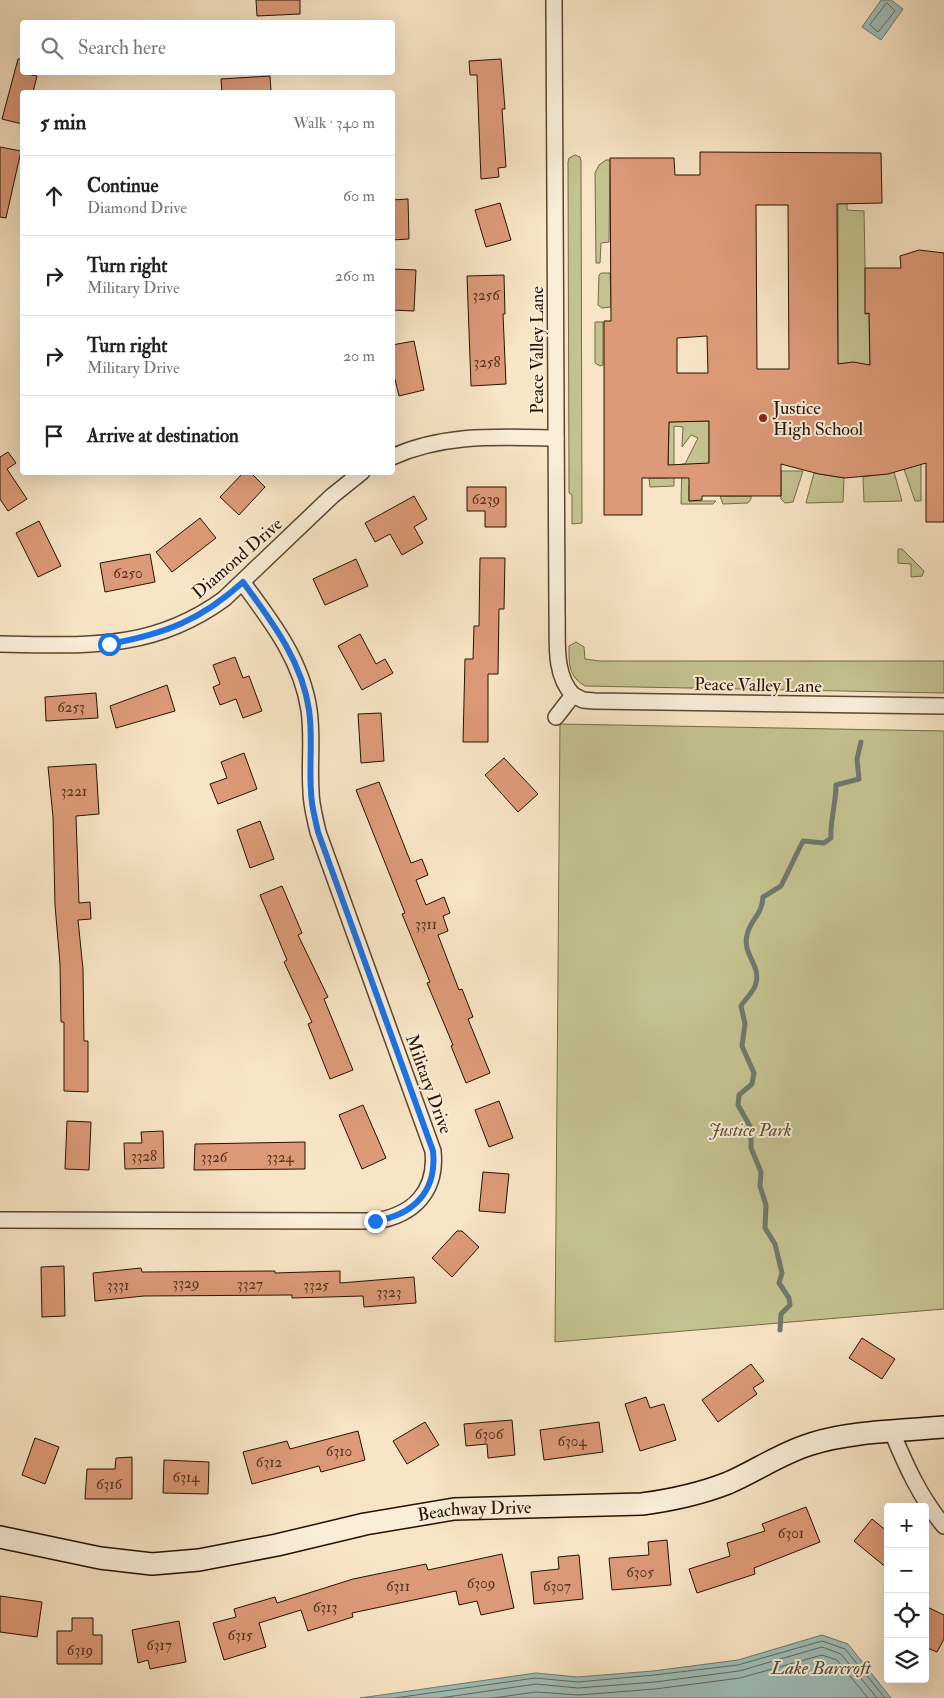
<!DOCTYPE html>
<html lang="en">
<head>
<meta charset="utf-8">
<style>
	:root { --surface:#fff; --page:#f2f2f2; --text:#222; --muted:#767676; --line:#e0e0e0 }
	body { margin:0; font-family:"IM FELL Double Pica",serif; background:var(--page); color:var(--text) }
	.controls { position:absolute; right:15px; bottom:15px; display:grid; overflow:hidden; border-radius:5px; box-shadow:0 5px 20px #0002 }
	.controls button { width:45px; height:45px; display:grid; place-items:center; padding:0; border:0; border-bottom:1px solid var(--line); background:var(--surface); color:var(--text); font:25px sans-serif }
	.stop { position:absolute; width:15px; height:15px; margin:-11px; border:4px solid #1a73e8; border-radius:50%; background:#fff }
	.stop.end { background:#1a73e8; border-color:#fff; box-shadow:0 1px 5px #0008 }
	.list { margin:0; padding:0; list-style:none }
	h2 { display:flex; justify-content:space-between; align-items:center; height:65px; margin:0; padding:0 20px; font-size:21px }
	h2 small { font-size:16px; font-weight:400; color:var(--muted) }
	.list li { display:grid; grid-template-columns:32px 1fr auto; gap:15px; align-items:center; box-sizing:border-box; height:80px; padding:0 20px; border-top:1px solid var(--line) }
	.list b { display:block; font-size:19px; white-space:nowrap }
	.list p { margin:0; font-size:16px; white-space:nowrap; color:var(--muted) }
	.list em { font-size:16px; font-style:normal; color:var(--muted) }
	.icon { flex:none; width:28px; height:28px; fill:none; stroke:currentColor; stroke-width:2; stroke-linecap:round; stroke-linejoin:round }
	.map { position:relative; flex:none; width:944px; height:1698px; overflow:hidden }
	.search { position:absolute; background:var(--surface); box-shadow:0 5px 20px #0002; left:20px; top:20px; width:375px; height:55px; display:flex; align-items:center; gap:12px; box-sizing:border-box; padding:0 18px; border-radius:5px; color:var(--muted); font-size:19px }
	.panel { position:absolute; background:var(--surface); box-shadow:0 5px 20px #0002; left:20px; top:90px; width:375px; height:385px; border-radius:5px }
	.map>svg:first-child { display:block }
</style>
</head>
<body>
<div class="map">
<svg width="944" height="1698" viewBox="0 0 944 1698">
	<rect width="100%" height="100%" fill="#f8e5c5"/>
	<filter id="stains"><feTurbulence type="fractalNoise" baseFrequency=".004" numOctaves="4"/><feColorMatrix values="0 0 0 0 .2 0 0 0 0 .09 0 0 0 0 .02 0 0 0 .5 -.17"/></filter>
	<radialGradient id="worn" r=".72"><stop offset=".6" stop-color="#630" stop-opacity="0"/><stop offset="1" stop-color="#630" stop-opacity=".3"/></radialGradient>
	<g fill="#c4c290" stroke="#756a48">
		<path d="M575 155 580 157 581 161 582 523 572 524V495L569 493 568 162 569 158Z"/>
		<path d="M606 160H610L609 242 601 243 600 263H596L595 173 599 165Z"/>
		<path d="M838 201H847V210L864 211 866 314 869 313 870 369 853 362 838 369Z"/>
		<path d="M601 273H610L611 307 602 308 598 305 599 275Z"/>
		<path d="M595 322H603V365L600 366 595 363Z"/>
		<path d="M709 421V463L689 486V501H716L713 504H681L682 464H685L698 438 691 435 682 447 683 427 674 426V486L650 487 649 478H668L669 422Z"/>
		<path d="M921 460V501H915L904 469Z"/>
		<path d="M781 471H803L793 502 785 503 781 499Z"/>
		<path d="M894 472 902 501 864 502 863 477Z"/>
		<path d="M814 473 844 478 843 502 806 503Z"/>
		<path d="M720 496H751V499L748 503 723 504Z"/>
		<path d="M898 549H902L924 571 922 576 911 577V564L898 563Z"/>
		<path d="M576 642 584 647 585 659 600 661H944V693L585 686C568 676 569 664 569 646Z"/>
		<path d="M560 724 944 731V1309L555 1342Z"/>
	</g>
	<g fill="#9ebeb8" stroke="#6e796e">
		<path d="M881 0H891L903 9 881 40 862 27Z"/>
		<path d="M822 1635 848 1644 891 1698H360L536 1673 577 1677 653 1671 738 1660Z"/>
	</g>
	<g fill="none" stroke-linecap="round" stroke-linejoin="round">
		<g stroke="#62685c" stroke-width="1">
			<path d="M887 3 895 11 878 32 870 25Z"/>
			<path d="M395 1698 535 1678 578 1682 654 1675 738 1665 822 1641 845 1649 885 1698"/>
			<path d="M440 1698 536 1684 578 1688 655 1682 739 1671 822 1647 841 1654 877 1698"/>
			<path d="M493 1698 536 1692 579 1695 655 1689 740 1678 822 1655 837 1660 868 1698"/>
		</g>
		<path stroke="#6e796e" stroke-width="5" d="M780 1330 781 1314 790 1305 789 1298 779 1283 782 1273 775 1244 765 1228 766 1205 760 1186 761 1172 751 1148V1128L738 1105 739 1095 752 1084 754 1073 742 1046 745 1024 741 1006C745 999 755 991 756 983 761 965 742 954 747 935 751 918 762 916 763 897L781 886 803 841 824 843 831 838C830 820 836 803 836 785L859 779 857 759 861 742"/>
	</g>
	<g fill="#dd9a78" stroke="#261100" fill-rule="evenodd">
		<path d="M256 0H300V14L257 16Z"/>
		<path d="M18 59H22V73L37 76 33 92H22V124L2 119Z"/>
		<path d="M501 59 505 109H502L506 167 498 168 499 177 481 179 477 75H470L469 61Z"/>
		<path d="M270 76 271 92H222L221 79Z"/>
		<path d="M0 147 21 151 6 218 0 217Z"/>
		<path d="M700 152 881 153 882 203 837 204 838 364 853 362 870 365 869 313 865 314V268H901L900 256 919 250 944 253V522H926V463L888 474 845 478 819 474 781 464V496H702V500L689 501V478H642V515H604V321H611L610 158H674L675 175H700ZM756 205H788L789 369H757ZM707 336 708 373H677V338ZM709 421V463L668 465 669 422Z"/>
		<path d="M408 199 409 239 392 240V200Z"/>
		<path d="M500 203 511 240 486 247 475 210Z"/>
		<path d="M392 269 416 270 414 311 392 310Z"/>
		<path d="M504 275 505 314H503L506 384 471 386 467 276Z"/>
		<path d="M414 341 424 390 399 396 392 367V345Z"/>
		<path d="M8 452 16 463 7 469 27 499 8 511 0 499V457Z"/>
		<path d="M244 472H250L265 487 239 515 220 497Z"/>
		<path d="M467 487H506V527H485V511H467Z"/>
		<path d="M414 496 427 519 414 527 423 543 402 555 390 534 375 542 365 523Z"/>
		<path d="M200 518 216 538 172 572 156 552Z"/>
		<path d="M39 521 61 566 38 577 16 533Z"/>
		<path d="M150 554 155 582 105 592 100 563Z"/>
		<path d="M480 558H505L504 609H499L498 674H488V742H463L465 659H473L474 626H479Z"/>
		<path d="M356 559 368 586 325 605 313 579Z"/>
		<path d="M360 634 376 664 385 659 393 673 362 690 338 646Z"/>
		<path d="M235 657 243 678 249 676 262 711 243 718 236 699 220 705 213 687 220 684 213 665Z"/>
		<path d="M167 685 175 711 116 728 110 706Z"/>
		<path d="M96 693 98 718 46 721 45 697Z"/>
		<path d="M381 713 384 761 361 763 358 714Z"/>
		<path d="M244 753 257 789 218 804 210 784 227 778 221 762Z"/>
		<path d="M504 758 538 794 518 812 485 775Z"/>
		<path d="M96 764 99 814 76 816 79 903 90 902 91 919 78 920 83 969 84 1041H88V1092L64 1091V1022H61L60 964 55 905 53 817 48 767Z"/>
		<path d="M379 782 411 863 422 859 428 875 416 880 426 905 444 897 450 913 443 916 448 931 438 935 459 990 462 989 473 1017 468 1019 490 1073 466 1083 451 1046 453 1045 427 983 430 982 402 914 405 913 356 790Z"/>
		<path d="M260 821 274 859 250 868 237 830Z"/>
		<path d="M282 886 302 933 298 935 328 997 324 999 353 1070 330 1079 308 1024 312 1022 284 962 287 960 260 895Z"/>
		<path d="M499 1101 513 1138 489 1147 475 1110Z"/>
		<path d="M363 1105 386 1158 362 1169 339 1115Z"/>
		<path d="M67 1121 91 1122 89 1170 65 1169Z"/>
		<path d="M163 1131 164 1168 125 1169 124 1143H142L141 1132Z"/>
		<path d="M305 1142V1169L194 1170 195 1144Z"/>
		<path d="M483 1172 509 1174 505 1213 479 1211Z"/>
		<path d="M457 1231H462L479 1247 452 1277 432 1258Z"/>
		<path d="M64 1266 65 1316 42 1317 41 1267Z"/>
		<path d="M141 1268 142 1272 275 1271V1273L340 1271V1283L414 1277 416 1303 364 1307 363 1296 292 1298V1295L144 1296 95 1301 93 1273Z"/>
		<path d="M862 1338 895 1359 882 1379 849 1358Z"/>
		<path d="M751 1364 764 1381 753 1388 757 1394 718 1422 702 1400Z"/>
		<path d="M646 1397 650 1408 664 1404 676 1440 640 1451 625 1404Z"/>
		<path d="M512 1420 515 1455 488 1458 487 1444 466 1446 464 1424Z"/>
		<path d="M425 1422 439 1445 407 1464 393 1441Z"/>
		<path d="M599 1422 603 1452 544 1460 540 1430Z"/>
		<path d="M358 1431 365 1460 321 1472 319 1466 252 1484 243 1452 287 1441 290 1449Z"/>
		<path d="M35 1438 59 1447 45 1484 22 1475Z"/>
		<path d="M132 1457V1499H85L87 1469H115L116 1458Z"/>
		<path d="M164 1460 209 1462 208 1494 163 1493Z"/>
		<path d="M806 1507 820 1542 754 1568 755 1574 697 1593 689 1569 730 1556 727 1543 765 1531 762 1524Z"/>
		<path d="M872 1519 888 1532V1569L854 1541Z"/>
		<path d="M667 1540 671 1585 612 1590 609 1558 649 1555 648 1542Z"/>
		<path d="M502 1554 514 1608 481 1615 477 1601 459 1605 456 1591 352 1613 353 1617 308 1631 301 1610 259 1623 266 1647 224 1660 213 1623 236 1617 234 1609 275 1597 277 1603 353 1579 426 1564 428 1570Z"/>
		<path d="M579 1555 583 1599 534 1604 531 1572 559 1569 558 1557Z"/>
		<path d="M0 1596 42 1602 37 1637 0 1632Z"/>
		<path d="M925 1606 944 1615V1639L937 1652 925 1647Z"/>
		<path d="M72 1618H93V1635H102V1664H57V1631H72Z"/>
		<path d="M179 1621 186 1662 150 1669 148 1660 138 1663 132 1630Z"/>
	</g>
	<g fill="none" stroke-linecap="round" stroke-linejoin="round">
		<g stroke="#5a4631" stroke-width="18">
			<g id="street">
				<path d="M554 0 557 613C558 640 553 674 573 695L556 717"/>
				<path d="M392 457C445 433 500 437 556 438"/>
				<path d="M0 644C84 645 151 652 224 599L332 496 362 472"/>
				<path d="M573 695 583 700 594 701 944 706"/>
				<path d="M0 1220 375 1221C414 1215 437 1191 433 1151L318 832C315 818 311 805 311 791 309 764 313 737 309 710 302 661 272 622 243 583"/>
				<path d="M892 1432C906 1466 920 1497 944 1526"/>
			</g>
		</g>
		<g stroke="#261100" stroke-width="24">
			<g id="secondary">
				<path id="s1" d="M0 1537 100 1558 152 1564 199 1560 277 1545 365 1524 454 1509 642 1504C672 1500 700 1494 728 1483 756 1471 781 1453 811 1444 851 1431 902 1431 944 1427"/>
			</g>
		</g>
		<use href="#street" stroke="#faeed9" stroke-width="15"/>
		<use href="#secondary" stroke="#faeed9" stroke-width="21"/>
	</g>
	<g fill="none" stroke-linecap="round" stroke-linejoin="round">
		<path stroke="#1a73e8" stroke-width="6" d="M109 644C165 634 201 620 243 582 272 622 302 661 309 710 313 737 309 764 311 791 311 805 315 818 318 832L433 1151C437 1191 414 1215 375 1221"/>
	</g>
	<circle fill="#8f2418" stroke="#faeed9" stroke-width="2" cx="763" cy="418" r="5"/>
	<g text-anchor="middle" stroke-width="4" stroke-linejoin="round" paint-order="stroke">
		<g font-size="15" fill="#54331e">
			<text x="486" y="300">3256</text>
			<text x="487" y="367">3258</text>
			<text x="486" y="504">6239</text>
			<text x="128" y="578">6250</text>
			<text x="71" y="712">6253</text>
			<text x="74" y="796">3221</text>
			<text x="426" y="929">3311</text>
			<text x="144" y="1161">3328</text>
			<text x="214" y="1162">3326</text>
			<text x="280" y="1162">3324</text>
			<text x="186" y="1288">3329</text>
			<text x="250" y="1289">3327</text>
			<text x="118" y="1290">3331</text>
			<text x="316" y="1290">3325</text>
			<text x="389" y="1297">3323</text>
			<text x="489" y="1439">6306</text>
			<text x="572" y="1446">6304</text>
			<text x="339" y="1456">6310</text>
			<text x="269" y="1467">6312</text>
			<text x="186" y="1482">6314</text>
			<text x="109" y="1489">6316</text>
			<text x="791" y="1538">6301</text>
			<text x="640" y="1577">6305</text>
			<text x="481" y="1588">6309</text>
			<text x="398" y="1591">6311</text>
			<text x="557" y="1591">6307</text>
			<text x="325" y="1612">6313</text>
			<text x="240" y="1640">6315</text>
			<text x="159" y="1650">6317</text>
			<text x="80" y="1655">6319</text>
		</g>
		<g font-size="18" fill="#261100" stroke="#faeed9">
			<text transform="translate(537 350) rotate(-90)" y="6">Peace Valley Lane</text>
			<text transform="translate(237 558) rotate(-41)" y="6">Diamond Drive</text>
			<text transform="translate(758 685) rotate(1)" y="6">Peace Valley Lane</text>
			<text transform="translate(429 1084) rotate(70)" y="6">Military Drive</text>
			<text dy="6" stroke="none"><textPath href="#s1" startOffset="482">Beachway Drive</textPath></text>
		</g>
		<g font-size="18" fill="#261100" stroke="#faeed9" text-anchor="start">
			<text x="773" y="414">Justice<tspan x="773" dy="21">High School</tspan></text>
		</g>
		<g font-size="18" font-style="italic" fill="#5d4f32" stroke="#faeed9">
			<text x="750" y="1136">Justice Park</text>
		</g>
		<g font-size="19" font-style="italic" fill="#504e40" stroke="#faeed9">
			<text x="821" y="1674">Lake Barcroft</text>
		</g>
	</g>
	<rect width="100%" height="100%" filter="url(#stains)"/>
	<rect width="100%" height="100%" fill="url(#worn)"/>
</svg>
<div class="controls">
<button>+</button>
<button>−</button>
<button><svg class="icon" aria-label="locate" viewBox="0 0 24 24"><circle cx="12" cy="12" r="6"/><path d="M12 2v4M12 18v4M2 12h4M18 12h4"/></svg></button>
<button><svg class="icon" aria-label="layers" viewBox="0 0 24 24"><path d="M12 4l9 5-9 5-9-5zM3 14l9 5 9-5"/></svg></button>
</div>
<div class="stop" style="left:109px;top:644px"></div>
<div class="stop end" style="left:375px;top:1221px"></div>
<div class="search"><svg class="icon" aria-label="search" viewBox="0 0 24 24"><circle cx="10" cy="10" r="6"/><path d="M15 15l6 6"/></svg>Search here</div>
<section class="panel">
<h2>5 min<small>Walk · 340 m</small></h2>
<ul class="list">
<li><svg class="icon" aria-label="ahead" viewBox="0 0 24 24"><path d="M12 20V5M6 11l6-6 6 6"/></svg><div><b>Continue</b><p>Diamond Drive</p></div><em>60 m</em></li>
<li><svg class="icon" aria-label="right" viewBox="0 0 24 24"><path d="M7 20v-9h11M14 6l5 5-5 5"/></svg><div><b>Turn right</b><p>Military Drive</p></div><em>260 m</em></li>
<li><svg class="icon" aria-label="right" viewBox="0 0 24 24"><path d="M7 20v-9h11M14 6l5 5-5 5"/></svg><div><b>Turn right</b><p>Military Drive</p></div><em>20 m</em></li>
<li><svg class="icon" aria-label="arrive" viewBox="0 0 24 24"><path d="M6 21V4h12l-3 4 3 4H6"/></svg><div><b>Arrive at destination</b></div></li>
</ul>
</section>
</div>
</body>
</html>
